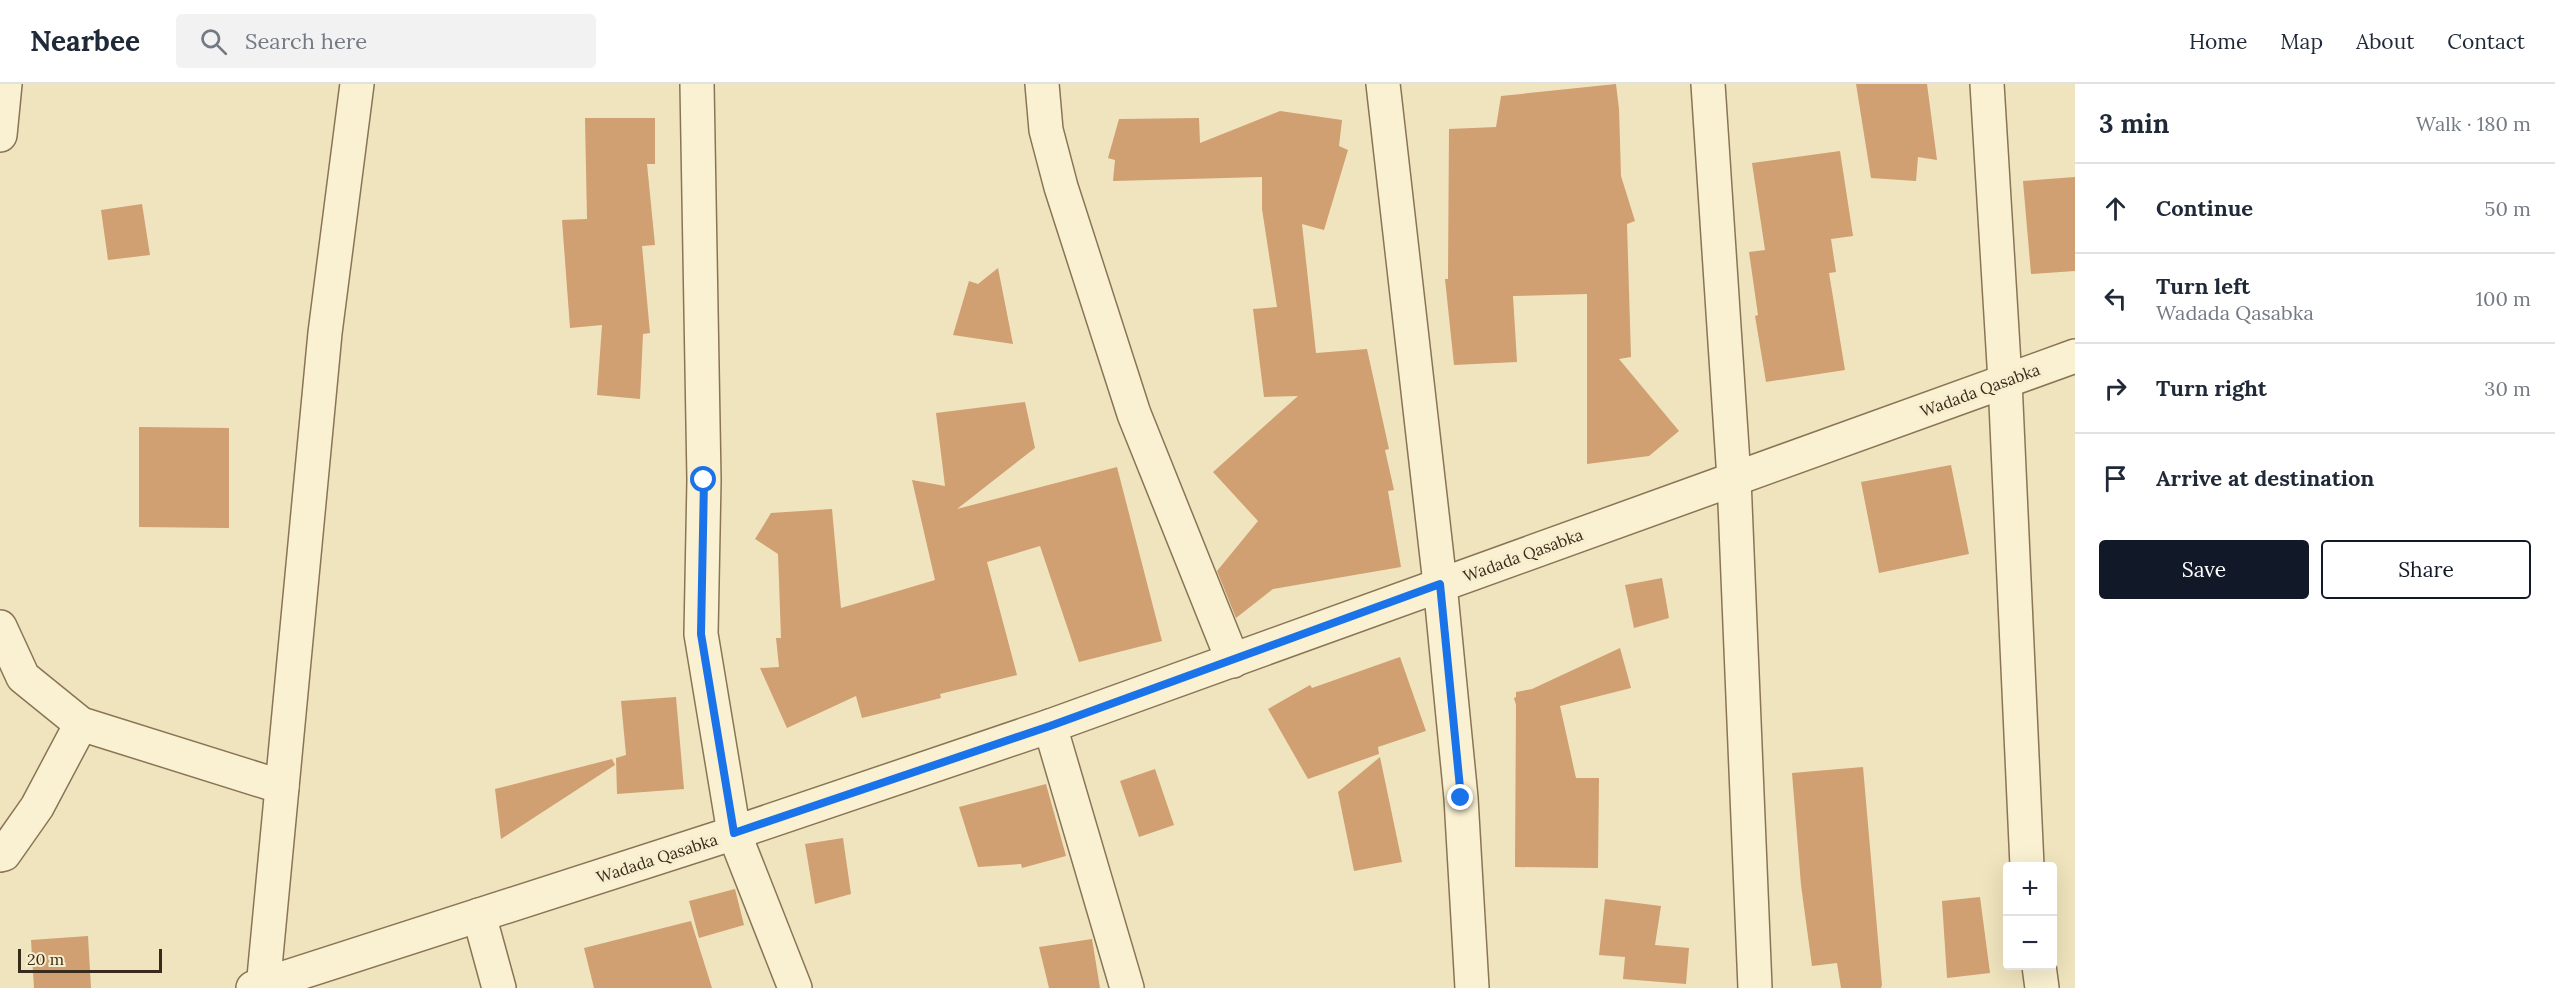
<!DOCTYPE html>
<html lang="en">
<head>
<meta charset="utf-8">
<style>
	:root { --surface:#fff; --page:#f2f2f3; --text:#1f2937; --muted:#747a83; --line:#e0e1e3; --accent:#111827 }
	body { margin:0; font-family:Lora,serif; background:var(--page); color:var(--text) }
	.controls { position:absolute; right:18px; bottom:18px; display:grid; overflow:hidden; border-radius:6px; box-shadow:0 6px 24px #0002 }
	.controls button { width:54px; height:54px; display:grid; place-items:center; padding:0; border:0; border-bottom:2px solid var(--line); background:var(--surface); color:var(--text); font:30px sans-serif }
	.scale { position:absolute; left:18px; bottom:15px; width:144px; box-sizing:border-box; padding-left:6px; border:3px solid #382b1b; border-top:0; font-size:16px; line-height:21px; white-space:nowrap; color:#382b1b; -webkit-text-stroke:4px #f7eece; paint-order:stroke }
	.stop { position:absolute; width:18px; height:18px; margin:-14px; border:4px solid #1a73e8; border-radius:50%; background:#fff }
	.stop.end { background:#1a73e8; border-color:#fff; box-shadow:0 2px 6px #0008 }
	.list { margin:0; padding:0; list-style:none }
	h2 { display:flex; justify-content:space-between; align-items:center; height:78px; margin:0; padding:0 24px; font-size:26px }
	h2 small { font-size:20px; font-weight:400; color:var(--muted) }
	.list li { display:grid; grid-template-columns:39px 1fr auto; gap:18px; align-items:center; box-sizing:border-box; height:90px; padding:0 24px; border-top:2px solid var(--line) }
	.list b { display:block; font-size:22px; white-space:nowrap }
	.list p { margin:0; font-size:20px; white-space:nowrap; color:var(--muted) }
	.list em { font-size:20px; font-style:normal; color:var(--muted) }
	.actions { display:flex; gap:12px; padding:18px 24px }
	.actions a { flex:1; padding:14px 0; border:2px solid var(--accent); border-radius:6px; text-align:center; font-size:21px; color:var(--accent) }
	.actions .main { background:var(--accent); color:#fff }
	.icon { flex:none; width:33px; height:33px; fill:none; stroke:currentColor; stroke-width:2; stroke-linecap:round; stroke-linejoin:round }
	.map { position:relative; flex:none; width:2075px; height:904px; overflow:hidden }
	header { display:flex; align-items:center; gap:36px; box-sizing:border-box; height:84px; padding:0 30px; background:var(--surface); border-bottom:2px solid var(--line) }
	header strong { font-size:28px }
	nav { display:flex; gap:33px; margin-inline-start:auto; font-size:21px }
	.search { width:420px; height:54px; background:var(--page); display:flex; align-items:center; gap:15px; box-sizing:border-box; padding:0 21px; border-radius:6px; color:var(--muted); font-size:22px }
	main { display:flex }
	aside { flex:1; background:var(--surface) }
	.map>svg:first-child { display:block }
</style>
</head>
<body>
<header>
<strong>Nearbee</strong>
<div class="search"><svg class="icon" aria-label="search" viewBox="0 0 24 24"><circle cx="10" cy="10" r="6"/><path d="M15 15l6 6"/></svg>Search here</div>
<nav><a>Home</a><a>Map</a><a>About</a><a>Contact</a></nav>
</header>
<main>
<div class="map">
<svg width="2075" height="904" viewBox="0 0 2075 904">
	<rect width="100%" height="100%" fill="#f0e4be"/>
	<g fill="#d09f72">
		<path d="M1616 0 1619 25 1621 92 1635 137 1627 140 1631 273 1619 275 1679 347 1649 372 1587 380V210L1513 212 1517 278 1454 281 1445 195H1448L1449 45 1496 43 1501 12Z"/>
		<path d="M1856 0H1927L1937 76 1918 73 1916 97 1871 94Z"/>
		<path d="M1280 27 1342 36 1339 62 1348 66 1324 146 1302 140 1316 269 1367 265 1389 365 1385 366 1394 406 1388 407 1401 483 1273 505 1236 534 1217 487 1258 437 1213 388 1298 312 1264 313 1253 225 1277 223 1262 125V93L1113 97 1115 76 1108 74 1119 35 1199 34 1200 59Z"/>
		<path d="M585 34H655V80H647L655 161 642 162 650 249 643 250 640 315 597 311 602 241 570 244 562 136 587 135Z"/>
		<path d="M1840 67 1853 152 1831 155 1836 188 1829 189 1845 286 1766 298 1755 232 1758 231 1749 168 1765 166 1752 79Z"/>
		<path d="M2075 93V187L2031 190 2023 97Z"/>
		<path d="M142 120 150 171 108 176 101 126Z"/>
		<path d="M998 184 1013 260 953 251 969 197 978 200Z"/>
		<path d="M1025 318 1035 364 957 425 1117 383 1162 557 1079 578 1040 462 987 478 1017 591 940 610 941 614 862 634 856 612 787 644 760 584 779 583 776 554H781L778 470 755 455 771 429 832 425 841 524 935 496 912 396 945 402 936 329Z"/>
		<path d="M139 343 229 344V444L139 443Z"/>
		<path d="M1951 381 1969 470 1879 489 1861 398Z"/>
		<path d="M1662 494 1669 534 1634 544 1625 501Z"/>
		<path d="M1620 564 1631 604 1560 622 1576 694H1599L1598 784 1515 783 1516 621 1514 614 1516 613V608L1532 605Z"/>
		<path d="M1400 573 1426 647 1378 663 1379 670 1308 695 1268 625 1310 601 1312 604Z"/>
		<path d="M676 613 684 705 617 710 616 674 626 671 621 617Z"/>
		<path d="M1380 673 1402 778 1354 787 1338 708Z"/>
		<path d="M612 675 615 681 501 755 495 705Z"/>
		<path d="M1863 683 1882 901 1881 904H1841L1837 879 1812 882 1801 801 1792 689Z"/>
		<path d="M1155 685 1174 741 1139 753 1120 697Z"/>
		<path d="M1046 700 1066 772 1022 784 1021 780 978 783 959 723Z"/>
		<path d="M843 754 851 810 815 820 805 760Z"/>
		<path d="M735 805 744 841 699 854 689 817Z"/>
		<path d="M1980 813 1990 889 1947 894 1942 817Z"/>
		<path d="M1605 815 1661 822 1655 861 1689 864 1686 900 1623 895 1625 873 1599 871Z"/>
		<path d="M691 837 712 904H594L584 864Z"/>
		<path d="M88 852 91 904H34L31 856Z"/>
		<path d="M1092 855 1100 904H1049L1039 863Z"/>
	</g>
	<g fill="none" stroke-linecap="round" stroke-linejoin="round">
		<g stroke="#897556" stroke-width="36">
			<g id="minor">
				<path d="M697 0 704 396 701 550 734 749 795 904"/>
				<path d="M1042 0 1046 46 1061 103 1134 330 1233 577"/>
				<path d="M1383 0 1440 500 1461 714 1472 904"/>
				<path d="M1708 0 1734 395 1755 904"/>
				<path d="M1987 0 2005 297 2027 782"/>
				<path d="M0 51 5 0"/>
				<path d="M0 543 23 593 81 640 282 703"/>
				<path d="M1050 642 1127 904"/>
				<path d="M0 771 4 770 37 723 81 640"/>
				<path d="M479 831 499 904"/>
				<path d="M2039 882 2042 904"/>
				<path d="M253 904 734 749 1050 642 2075 272"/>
				<path d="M263 904 325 249 357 0"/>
			</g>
		</g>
		<use href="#minor" stroke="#faf1d2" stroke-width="33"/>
	</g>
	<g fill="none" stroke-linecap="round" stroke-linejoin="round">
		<path stroke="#1a73e8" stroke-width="8" d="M704 396 701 550 734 749 1050 642 1440 500 1461 714"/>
	</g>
	<g text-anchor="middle" stroke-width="6" stroke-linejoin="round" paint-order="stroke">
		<g font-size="16" fill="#382b1b" stroke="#f7eece">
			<text transform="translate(1980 306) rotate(-20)" y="6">Wadada Qasabka</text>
			<text transform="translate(1523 471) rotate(-20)" y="6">Wadada Qasabka</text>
			<text transform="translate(657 774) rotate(-18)" y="6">Wadada Qasabka</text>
		</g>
	</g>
</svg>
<div class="controls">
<button>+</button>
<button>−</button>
</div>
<div class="scale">20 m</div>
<div class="stop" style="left:704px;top:396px"></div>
<div class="stop end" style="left:1461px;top:714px"></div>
</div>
<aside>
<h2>3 min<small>Walk · 180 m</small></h2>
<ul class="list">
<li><svg class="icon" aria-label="ahead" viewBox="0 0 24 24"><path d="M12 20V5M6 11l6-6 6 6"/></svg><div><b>Continue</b></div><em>50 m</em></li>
<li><svg class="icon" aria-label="left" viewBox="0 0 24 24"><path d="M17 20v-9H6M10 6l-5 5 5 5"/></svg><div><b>Turn left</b><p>Wadada Qasabka</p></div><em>100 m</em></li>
<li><svg class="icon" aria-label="right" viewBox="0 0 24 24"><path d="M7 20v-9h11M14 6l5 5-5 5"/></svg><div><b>Turn right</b></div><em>30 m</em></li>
<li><svg class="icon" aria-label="arrive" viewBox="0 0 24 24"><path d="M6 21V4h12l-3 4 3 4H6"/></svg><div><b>Arrive at destination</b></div></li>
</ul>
<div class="actions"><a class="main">Save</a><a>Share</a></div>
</aside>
</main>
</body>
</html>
